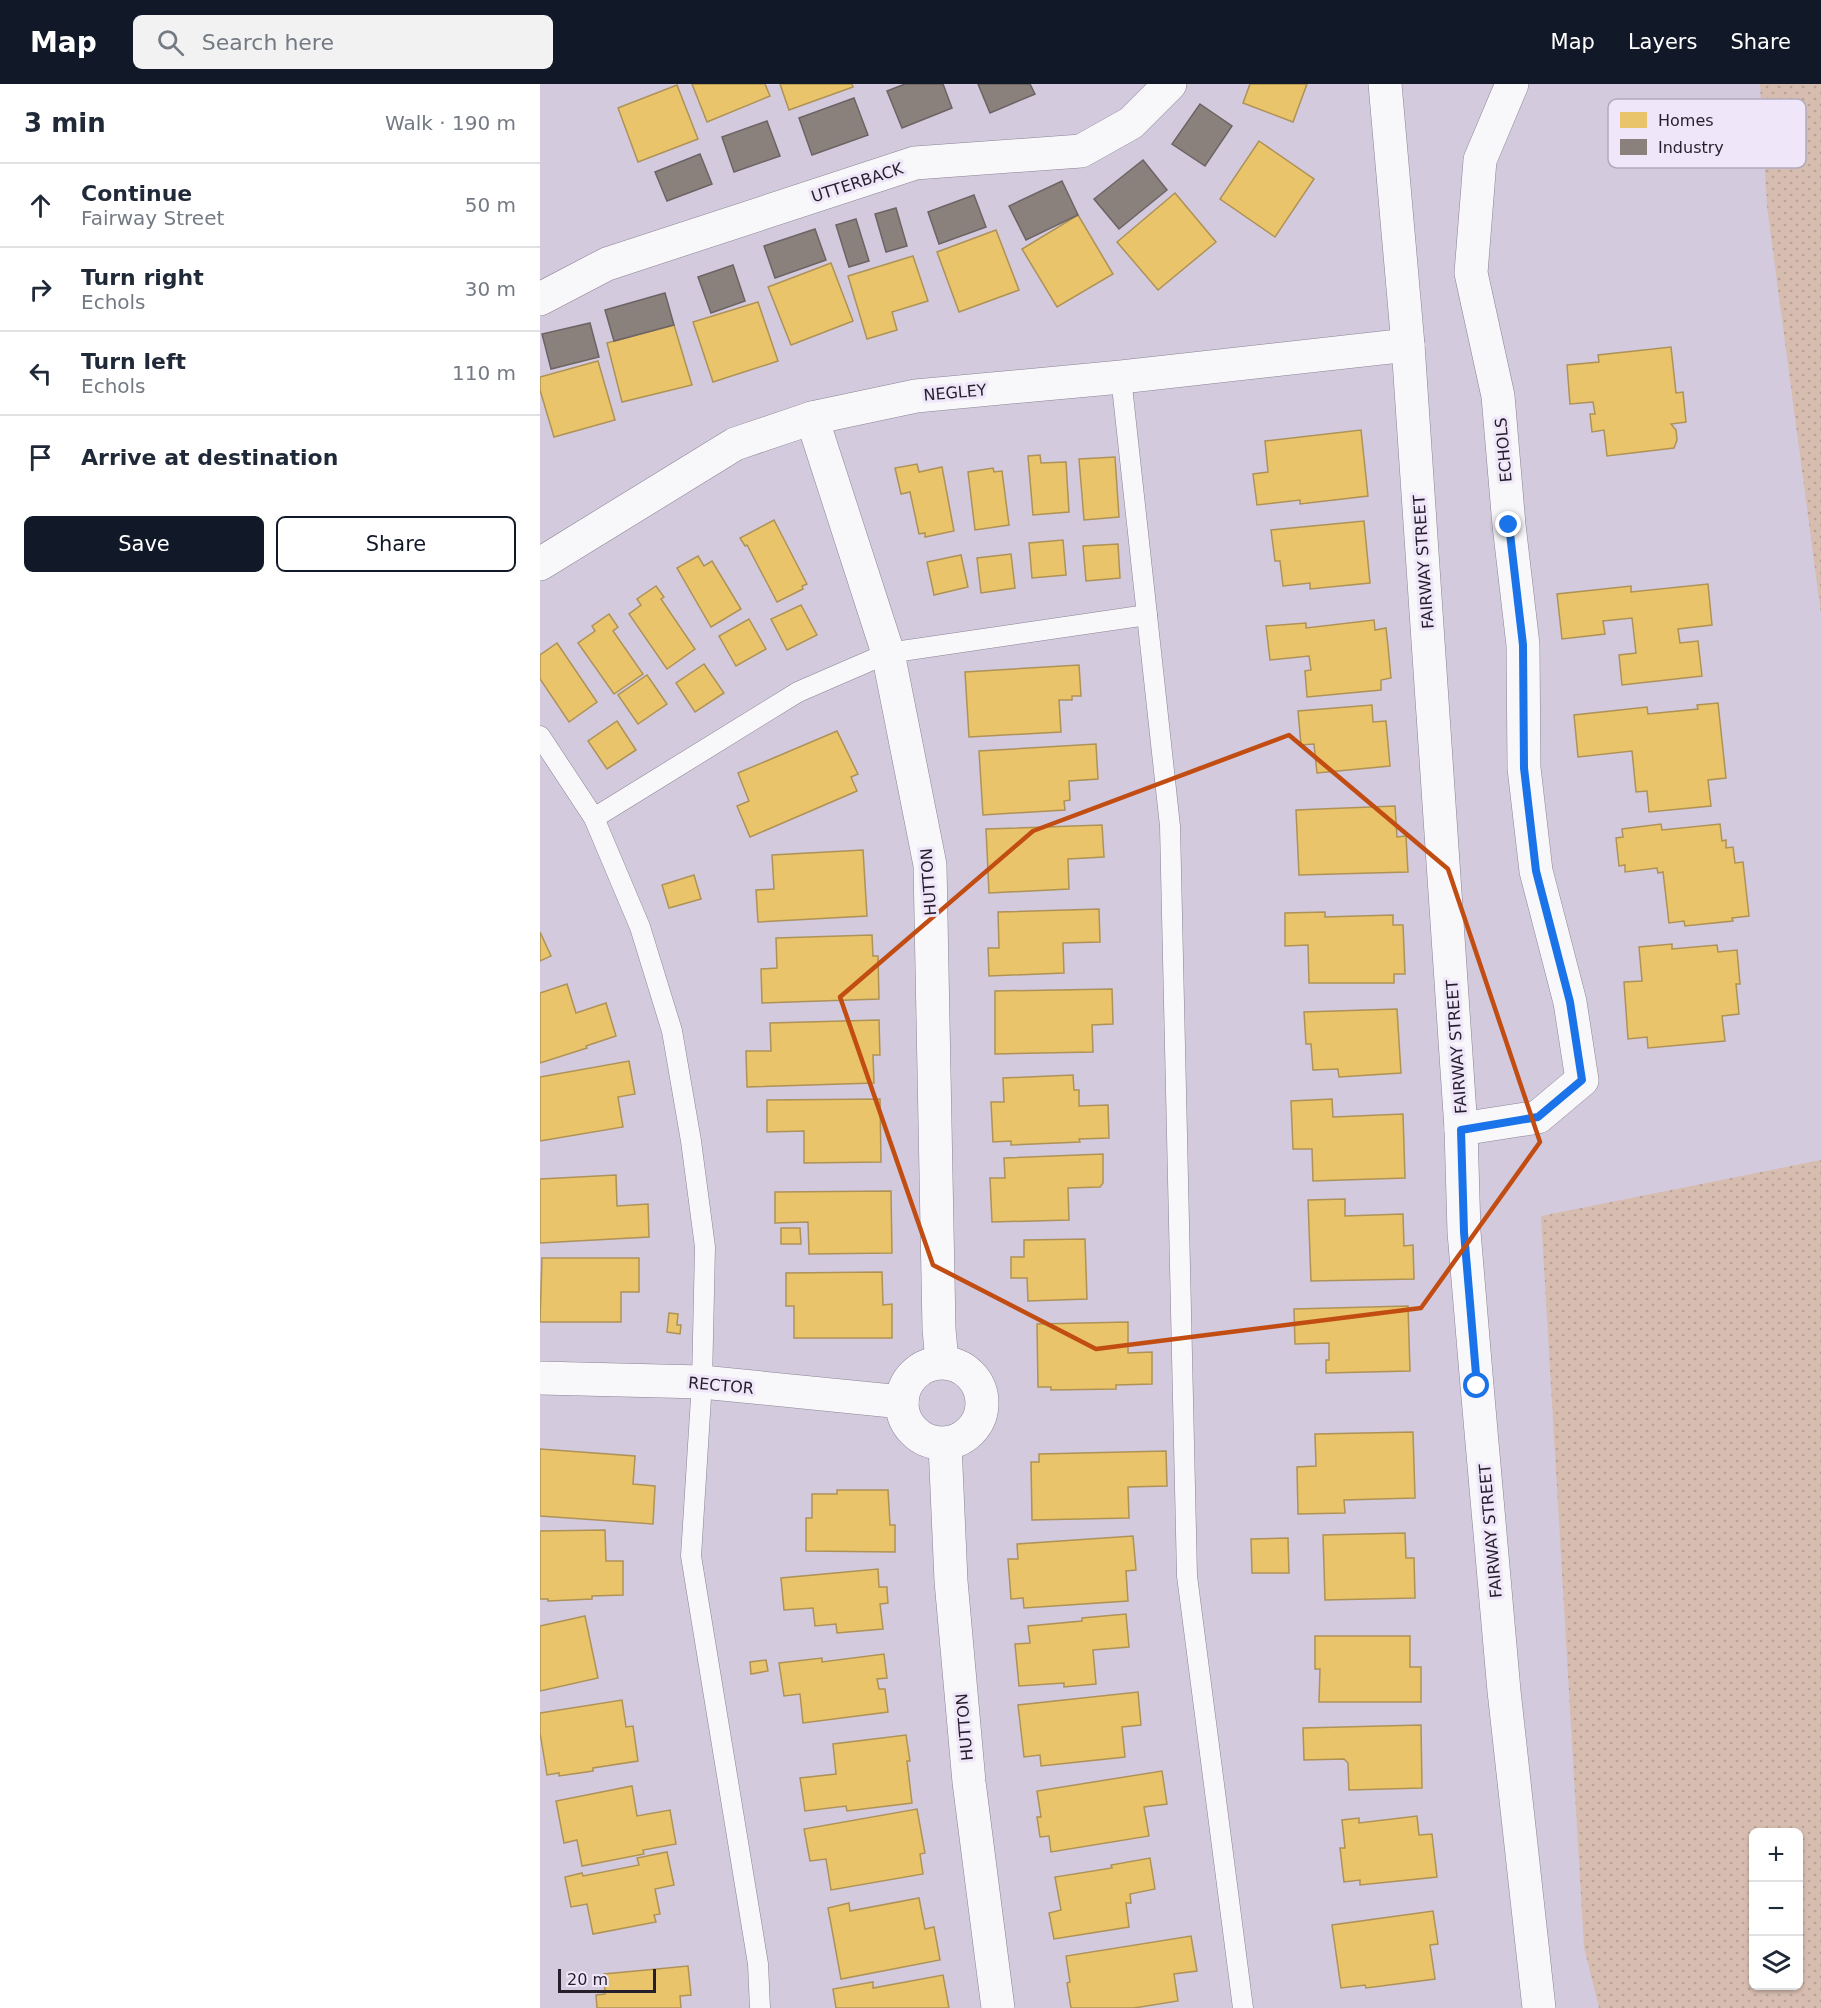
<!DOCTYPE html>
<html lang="en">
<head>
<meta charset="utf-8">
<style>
	:root { --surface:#fff; --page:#f2f2f3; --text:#1f2937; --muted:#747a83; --line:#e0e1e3; --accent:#111827 }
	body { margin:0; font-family:"DejaVu Sans",sans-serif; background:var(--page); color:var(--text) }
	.controls { position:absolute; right:18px; bottom:18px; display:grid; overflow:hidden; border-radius:9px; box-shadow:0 2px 4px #0004 }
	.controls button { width:54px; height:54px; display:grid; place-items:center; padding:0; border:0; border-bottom:2px solid var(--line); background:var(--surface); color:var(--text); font:30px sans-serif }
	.scale { position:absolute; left:18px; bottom:15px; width:98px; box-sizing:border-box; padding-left:6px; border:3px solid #251f2c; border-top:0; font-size:16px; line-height:21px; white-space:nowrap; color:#251f2c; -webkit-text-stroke:4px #efe7f9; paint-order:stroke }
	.stop { position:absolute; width:18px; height:18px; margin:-14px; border:4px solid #1a73e8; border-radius:50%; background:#fff }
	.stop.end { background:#1a73e8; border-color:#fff; box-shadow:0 2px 6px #0008 }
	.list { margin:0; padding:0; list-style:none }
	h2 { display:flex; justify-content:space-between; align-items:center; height:78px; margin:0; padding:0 24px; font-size:26px }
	h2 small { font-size:20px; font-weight:400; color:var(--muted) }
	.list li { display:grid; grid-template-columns:39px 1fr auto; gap:18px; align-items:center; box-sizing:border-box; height:84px; padding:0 24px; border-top:2px solid var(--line) }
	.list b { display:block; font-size:22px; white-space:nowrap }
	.list p { margin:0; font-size:20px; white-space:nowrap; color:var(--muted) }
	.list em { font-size:20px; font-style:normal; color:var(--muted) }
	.actions { display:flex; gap:12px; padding:18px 24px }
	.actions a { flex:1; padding:14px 0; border:2px solid var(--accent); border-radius:9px; text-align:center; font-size:21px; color:var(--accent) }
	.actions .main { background:var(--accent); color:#fff }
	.icon { flex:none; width:33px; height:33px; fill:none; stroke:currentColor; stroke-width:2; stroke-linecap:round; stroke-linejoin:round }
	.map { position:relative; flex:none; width:1281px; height:1924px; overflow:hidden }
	header { display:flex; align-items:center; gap:36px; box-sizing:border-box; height:84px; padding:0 30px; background:var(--accent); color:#fff }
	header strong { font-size:28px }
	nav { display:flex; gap:33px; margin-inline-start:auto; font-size:21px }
	.search { width:420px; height:54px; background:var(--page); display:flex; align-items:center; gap:15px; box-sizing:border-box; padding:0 21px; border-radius:9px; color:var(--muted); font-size:22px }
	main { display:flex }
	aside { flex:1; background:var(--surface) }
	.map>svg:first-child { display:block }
</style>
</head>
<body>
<header>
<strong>Map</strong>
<div class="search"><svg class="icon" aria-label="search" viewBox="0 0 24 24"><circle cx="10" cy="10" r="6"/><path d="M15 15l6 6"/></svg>Search here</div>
<nav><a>Map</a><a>Layers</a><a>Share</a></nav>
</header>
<main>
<aside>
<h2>3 min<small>Walk · 190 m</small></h2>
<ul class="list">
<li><svg class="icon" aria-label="ahead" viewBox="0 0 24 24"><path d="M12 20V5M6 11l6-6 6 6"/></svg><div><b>Continue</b><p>Fairway Street</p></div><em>50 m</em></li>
<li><svg class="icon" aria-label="right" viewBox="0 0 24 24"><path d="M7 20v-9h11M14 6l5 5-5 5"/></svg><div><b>Turn right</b><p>Echols</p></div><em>30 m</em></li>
<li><svg class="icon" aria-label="left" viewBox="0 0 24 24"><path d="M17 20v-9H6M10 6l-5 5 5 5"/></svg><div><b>Turn left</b><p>Echols</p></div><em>110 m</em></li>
<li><svg class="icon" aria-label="arrive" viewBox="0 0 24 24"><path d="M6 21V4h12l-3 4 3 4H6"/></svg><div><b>Arrive at destination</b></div></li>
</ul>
<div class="actions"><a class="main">Save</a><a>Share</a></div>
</aside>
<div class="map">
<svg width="1281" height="1924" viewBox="0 0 1281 1924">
	<defs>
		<pattern id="grass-dots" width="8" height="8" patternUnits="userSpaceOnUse" patternTransform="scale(1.5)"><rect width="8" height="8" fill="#d7bdb0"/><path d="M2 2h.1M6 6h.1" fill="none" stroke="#b8a298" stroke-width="1.8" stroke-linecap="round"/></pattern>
	</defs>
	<rect width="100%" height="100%" fill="#d3cade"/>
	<g fill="url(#grass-dots)" fill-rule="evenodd">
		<path d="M1220 0H1281V530L1227 122Z"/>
		<path d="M1281 1076V1924H1059L1044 1863 1001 1132ZM1258 1748V1902H1214V1748Z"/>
	</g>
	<g fill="#e9c46a" stroke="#ae9257" stroke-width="1.5">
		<path d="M152 0H225L230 12 167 38Z"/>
		<path d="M240 0H312L313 3 249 26Z"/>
		<path d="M710 0H767L753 38 703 19Z"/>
		<path d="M137 1 158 55 98 78 78 24Z"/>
		<path d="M719 57 774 95 735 153 680 115Z"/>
		<path d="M635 109 676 158 618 206 577 158Z"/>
		<path d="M538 131 573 190 517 223 482 165Z"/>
		<path d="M456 146 479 206 419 228 397 168Z"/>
		<path d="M373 172 388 217 352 228 357 246 327 255 308 192Z"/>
		<path d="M291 179 313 237 251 261 228 203Z"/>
		<path d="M218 218 238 277 173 298 153 238Z"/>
		<path d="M134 241 152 301 82 318 67 259Z"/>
		<path d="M1131 263 1136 309 1143 308 1146 338 1131 340 1136 346 1137 356 1134 364 1067 372 1064 346 1052 348 1050 330H1055L1053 318 1030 320 1027 281 1059 278 1058 271Z"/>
		<path d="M58 277 75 336 14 353 0 306V293Z"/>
		<path d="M821 346 828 412 760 420V416L717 421 713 390 728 388 725 357Z"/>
		<path d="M500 371 501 379 526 378 529 428 493 431 488 372Z"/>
		<path d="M575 373 579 433 544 436 539 375Z"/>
		<path d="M377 380 379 388 402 383 414 447 385 453V449L379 450 370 408 361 410 355 384Z"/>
		<path d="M453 384 454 388 462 387 469 441 435 446 428 388Z"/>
		<path d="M234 436 267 500 262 502 263 505 237 518 207 461 205 462 200 454Z"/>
		<path d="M824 437 830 499 770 505V499L743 502 740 477H735L731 446Z"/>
		<path d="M523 456 526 491 492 494 489 459Z"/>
		<path d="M578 460 580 494 546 497 543 462Z"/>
		<path d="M471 470 475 504 441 509 437 474Z"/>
		<path d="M421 471 428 503 394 511 387 478Z"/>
		<path d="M158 472 164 482 172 477 201 525 171 543 137 484Z"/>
		<path d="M1168 500 1172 541 1138 545 1140 559 1158 557 1162 592 1082 601 1079 571 1096 569 1092 534 1063 537 1065 550 1022 555 1017 510 1091 502V508Z"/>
		<path d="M116 502 124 513 121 515 155 565 127 585 89 530 101 521 97 515Z"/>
		<path d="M261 521 277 551 247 566 231 535Z"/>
		<path d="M69 530 78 543 73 547 103 590 74 610 38 559 55 547 52 542Z"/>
		<path d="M209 535 226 565 196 582 179 552Z"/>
		<path d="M834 536 835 546 846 544 848 562 851 594 841 596V606L767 613 765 587 771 586 769 572 730 576 726 542 766 539V544Z"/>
		<path d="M17 559 57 618 29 638 0 595V571Z"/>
		<path d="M164 580 184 609 155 628 136 599Z"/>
		<path d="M539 581 541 612H532V616H519L521 648 429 653 425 588Z"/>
		<path d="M107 591 127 620 98 640 78 611Z"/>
		<path d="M1178 619 1186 694 1168 696 1171 722 1109 728 1107 707 1096 708 1092 667 1038 673 1034 631 1107 623 1108 630 1158 625 1157 621Z"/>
		<path d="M832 621 833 638 846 637 850 682 777 689 774 660 761 661 758 627Z"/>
		<path d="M77 637 96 666 67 685 48 657Z"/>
		<path d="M297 647 318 690 311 693 317 707 210 753 197 722 209 717 198 689Z"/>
		<path d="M556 660 558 695 529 697 530 716 524 717 525 726 443 731 439 667Z"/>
		<path d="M855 722 857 753 866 752 868 788 759 791 756 726Z"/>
		<path d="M1121 740 1122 746 1180 740 1182 757 1186 756V764L1193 763 1195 779 1203 778 1209 832 1192 834 1193 837 1145 842 1144 837 1129 839 1123 788 1118 789 1117 784 1085 788V781L1079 782 1076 754 1083 753 1082 745Z"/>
		<path d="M562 741 564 773 528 775 529 805 449 809 446 745Z"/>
		<path d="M323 766 327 832 218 838 216 806 234 805 232 771Z"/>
		<path d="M154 791 161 815 129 824 122 801Z"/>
		<path d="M559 825 560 858 523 859 524 889 449 892 448 864H459L458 828Z"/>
		<path d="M785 828V833L853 831V841H863L865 890H854V899H769L768 861 745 862V829Z"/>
		<path d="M0 848 11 872 0 877Z"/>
		<path d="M332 851 333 872H338L339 915 222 919 221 885 237 884 236 854Z"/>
		<path d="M1132 860V865L1177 861 1178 868 1197 866 1200 900H1196L1199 930 1182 932 1185 957 1108 964 1107 953 1088 955 1084 898 1102 897 1099 863Z"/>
		<path d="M27 900 36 929 66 919 76 952 46 962 47 964 0 979V909Z"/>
		<path d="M572 905 573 940 552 941 553 968 455 970V907Z"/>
		<path d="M857 925 861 989 799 993 798 985 773 986 771 960H766L764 928Z"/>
		<path d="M339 936 340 971H333L334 999 207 1003 206 967H231L230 939Z"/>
		<path d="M89 977 95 1010 78 1013 83 1043 0 1057V993Z"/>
		<path d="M533 991 534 1006H539V1022L568 1021 569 1054 539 1055 540 1058 471 1061V1057L453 1058 451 1018H464L463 994Z"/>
		<path d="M340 1015 341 1078 264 1079V1047L227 1048V1016Z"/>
		<path d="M792 1015 793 1033 863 1030 865 1094 773 1097 772 1065H753L751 1017Z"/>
		<path d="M563 1070V1099L560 1103 528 1104 529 1136 452 1138 450 1094H465L464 1074Z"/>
		<path d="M76 1091 77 1122 108 1120 109 1153 0 1159V1095Z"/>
		<path d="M351 1107 352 1169 269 1170 268 1138 235 1139V1108Z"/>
		<path d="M805 1115V1132L863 1130 864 1162 873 1161 874 1195 771 1197 768 1116Z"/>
		<path d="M241 1144H260L261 1160H241Z"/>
		<path d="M545 1155 547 1215 488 1217 487 1194H471V1173H484V1156Z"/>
		<path d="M2 1174H99V1208H81V1238H0Z"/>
		<path d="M342 1188 343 1221 352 1220V1254H254V1222H246V1189Z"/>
		<path d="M868 1222 870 1287 786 1289V1276H789V1259L755 1260 754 1225Z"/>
		<path d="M129 1229 138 1230 137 1241H141L140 1250 127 1248Z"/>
		<path d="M588 1238V1269L612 1268V1300L576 1301V1305L511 1306V1303H498L497 1240Z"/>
		<path d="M873 1348 875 1414 804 1416 805 1429 758 1430 757 1383 776 1382 775 1350Z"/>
		<path d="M0 1365 95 1372 93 1400 115 1402 113 1440 0 1432Z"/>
		<path d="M626 1367 627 1402 588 1403 589 1434 492 1436 491 1378H499V1370Z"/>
		<path d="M297 1406H348L350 1441H355V1468L266 1467V1434H272V1410H297Z"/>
		<path d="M65 1446 66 1477H83V1511L52 1512V1515L8 1517V1515H0V1447Z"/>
		<path d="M865 1449 866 1474H874L875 1514 785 1516 783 1451Z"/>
		<path d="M593 1452 596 1486 586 1487 588 1517 484 1524 483 1514 471 1515 468 1475H478L477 1460Z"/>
		<path d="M748 1454 749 1489H712L711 1455Z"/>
		<path d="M338 1485 339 1503H347V1506L348 1519 340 1520 343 1545 297 1549 296 1540 275 1542 273 1524 244 1526 241 1494Z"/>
		<path d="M586 1530 589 1563 553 1566 556 1600 524 1603V1599L479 1602 475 1560 490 1559 488 1542 542 1537V1534Z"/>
		<path d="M45 1532 58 1594 0 1607V1542Z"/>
		<path d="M775 1552H870V1583H881V1618H779L780 1585H775Z"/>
		<path d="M344 1570 347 1594 337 1595 339 1605H345L348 1628 263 1639 260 1610 244 1612 239 1579 282 1574V1578Z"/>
		<path d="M226 1576 228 1587 211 1590 210 1578Z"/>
		<path d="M598 1608 601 1641 582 1643 585 1673 501 1682 500 1671 484 1673 478 1621Z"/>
		<path d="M82 1616 86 1643 93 1642 98 1677 53 1684V1687L19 1692V1689L7 1691 0 1649V1629Z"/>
		<path d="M881 1641 882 1704 809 1706 808 1679 804 1675 764 1676 763 1644Z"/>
		<path d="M366 1651 370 1677H367L372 1719 307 1727 306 1722 265 1727 260 1694 296 1690 293 1660Z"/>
		<path d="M622 1687 627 1720 604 1723 609 1752 511 1768 509 1752 500 1753 497 1733H501L497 1707Z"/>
		<path d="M92 1702 97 1732 130 1726 136 1760 103 1766 104 1770 42 1782 37 1756 24 1759 16 1717Z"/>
		<path d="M377 1725 385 1769 380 1770 383 1790 291 1806 286 1775 270 1777 264 1745Z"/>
		<path d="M877 1732 879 1751 892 1750 897 1793 820 1801V1796L804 1798 800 1764H805L802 1736 819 1734V1739Z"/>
		<path d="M127 1768 134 1801 115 1805 120 1830 114 1831 116 1838 53 1850 47 1820 31 1823 25 1793 42 1789 43 1792 99 1781 97 1774Z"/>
		<path d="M610 1774 615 1805 590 1810 591 1819H586L589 1843 514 1855 509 1829 521 1826 515 1793 572 1784 571 1781Z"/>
		<path d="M379 1814 385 1845 394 1843 400 1876 301 1895 288 1824 309 1819 310 1827Z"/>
		<path d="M893 1827 898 1860 890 1861 895 1895 826 1904 825 1901 801 1904 792 1841Z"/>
		<path d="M651 1852 657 1887 634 1890 638 1917 594 1924H531L527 1899 530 1898 526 1872Z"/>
		<path d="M148 1882 151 1911 140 1912 141 1924H57L56 1911 65 1910 64 1890Z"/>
		<path d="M403 1891 409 1924H296L293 1905 333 1898V1904Z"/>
	</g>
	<g fill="#8a817c" stroke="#6c6464" stroke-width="1.5">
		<path d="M365 0H403L412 24 362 44 347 7Z"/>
		<path d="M438 0H490L495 10 450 29Z"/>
		<path d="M314 14 328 51 272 71 259 34Z"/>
		<path d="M660 20 692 42 665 82 632 60Z"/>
		<path d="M227 37 240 72 194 88 182 53Z"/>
		<path d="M160 70 172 100 127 117 115 88Z"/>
		<path d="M603 76 627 106 579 145 554 115Z"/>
		<path d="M522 97 538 131 486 156 469 122Z"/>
		<path d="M434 111 446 143 399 160 388 128Z"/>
		<path d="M356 124 367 162 346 168 335 130Z"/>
		<path d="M316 135 329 177 309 183 296 141Z"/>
		<path d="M275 145 286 176 235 194 224 162Z"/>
		<path d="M193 181 205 217 171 229 158 193Z"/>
		<path d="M125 209 134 241 74 257 65 226Z"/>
		<path d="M50 239 59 273 11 285 2 250Z"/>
	</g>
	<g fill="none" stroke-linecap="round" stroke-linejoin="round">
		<g stroke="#8a8392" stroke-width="21">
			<g id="service">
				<path d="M581 293 630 742 647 1492 703 1924"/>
				<path d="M0 652 54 734 100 843 132 947 151 1057 165 1163 162 1298 151 1472 218 1880 220 1924"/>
				<path d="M54 734 258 608 348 569 607 531"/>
			</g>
		</g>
		<g stroke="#8a8392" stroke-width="34">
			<g id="minor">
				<path d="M0 215 67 180 375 79 541 67 591 39 630 0"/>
				<path d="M272 334 348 569 390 781 399 1245 402 1278"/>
				<path d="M0 480 195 360 272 334 376 312 581 293 868 261"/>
				<path d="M921 1045 998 1033 1042 996 1030 918 996 787 984 684 983 561 969 441 958 312 931 189 940 76 972 0"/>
				<circle cx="402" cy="1319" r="40"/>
				<path d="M0 1294 162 1298 362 1318"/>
				<path d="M405 1360 411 1497 429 1698 458 1924"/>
			</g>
		</g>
		<g stroke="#8a8392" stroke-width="34">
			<path id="tertiary" d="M845 0 868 261 921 1045 924 1148 937 1302 964 1607 999 1924"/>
		</g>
		<use href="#service" stroke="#f8f7fa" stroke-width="20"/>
		<use href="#minor" stroke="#f8f7fa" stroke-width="33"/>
		<use href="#tertiary" stroke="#f8f7fa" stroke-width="33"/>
	</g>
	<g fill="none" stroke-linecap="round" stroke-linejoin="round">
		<path stroke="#1a73e8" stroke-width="8" d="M937 1302 924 1148 921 1046 998 1033 1042 996 1030 918 996 787 984 684 983 561 969 441"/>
	</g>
	<path fill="none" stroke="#c14d12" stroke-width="4.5" stroke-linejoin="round" d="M749 651 908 785 1000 1058 881 1224 556 1265 393 1181 300 913 493 747Z"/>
	<g text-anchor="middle" stroke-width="6" stroke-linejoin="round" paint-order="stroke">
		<g font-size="16" fill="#251f2c" stroke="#efe7f9">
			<text transform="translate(317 98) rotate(-18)" y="6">UTTERBACK</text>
			<text transform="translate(415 308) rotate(-5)" y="6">NEGLEY</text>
			<text transform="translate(963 366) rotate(-95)" y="6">ECHOLS</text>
			<text transform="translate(883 478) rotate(-94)" y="6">FAIRWAY STREET</text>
			<text transform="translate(388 798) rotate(-94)" y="6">HUTTON</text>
			<text transform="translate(916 963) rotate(-94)" y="6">FAIRWAY STREET</text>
			<text transform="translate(181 1301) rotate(5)" y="6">RECTOR</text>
			<text transform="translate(950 1447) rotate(-95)" y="6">FAIRWAY STREET</text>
			<text transform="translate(424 1643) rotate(-95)" y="6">HUTTON</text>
		</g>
	</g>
	<rect x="1068" y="15" width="198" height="69" rx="9" fill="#efe7f9" stroke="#b2abbc" stroke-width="1.5"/>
	<rect x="1080" y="28" width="27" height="16" fill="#e9c46a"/>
	<rect x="1080" y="55" width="27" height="16" fill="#8a817c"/>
	<g font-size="16" fill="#251f2c">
		<text x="1118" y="42">Homes</text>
		<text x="1118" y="69">Industry</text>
	</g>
</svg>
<div class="controls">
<button>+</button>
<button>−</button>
<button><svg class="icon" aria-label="layers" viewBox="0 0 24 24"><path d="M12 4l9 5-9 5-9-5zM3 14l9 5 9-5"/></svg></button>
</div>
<div class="scale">20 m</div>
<div class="stop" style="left:937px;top:1302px"></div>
<div class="stop end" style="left:969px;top:441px"></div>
</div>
</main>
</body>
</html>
